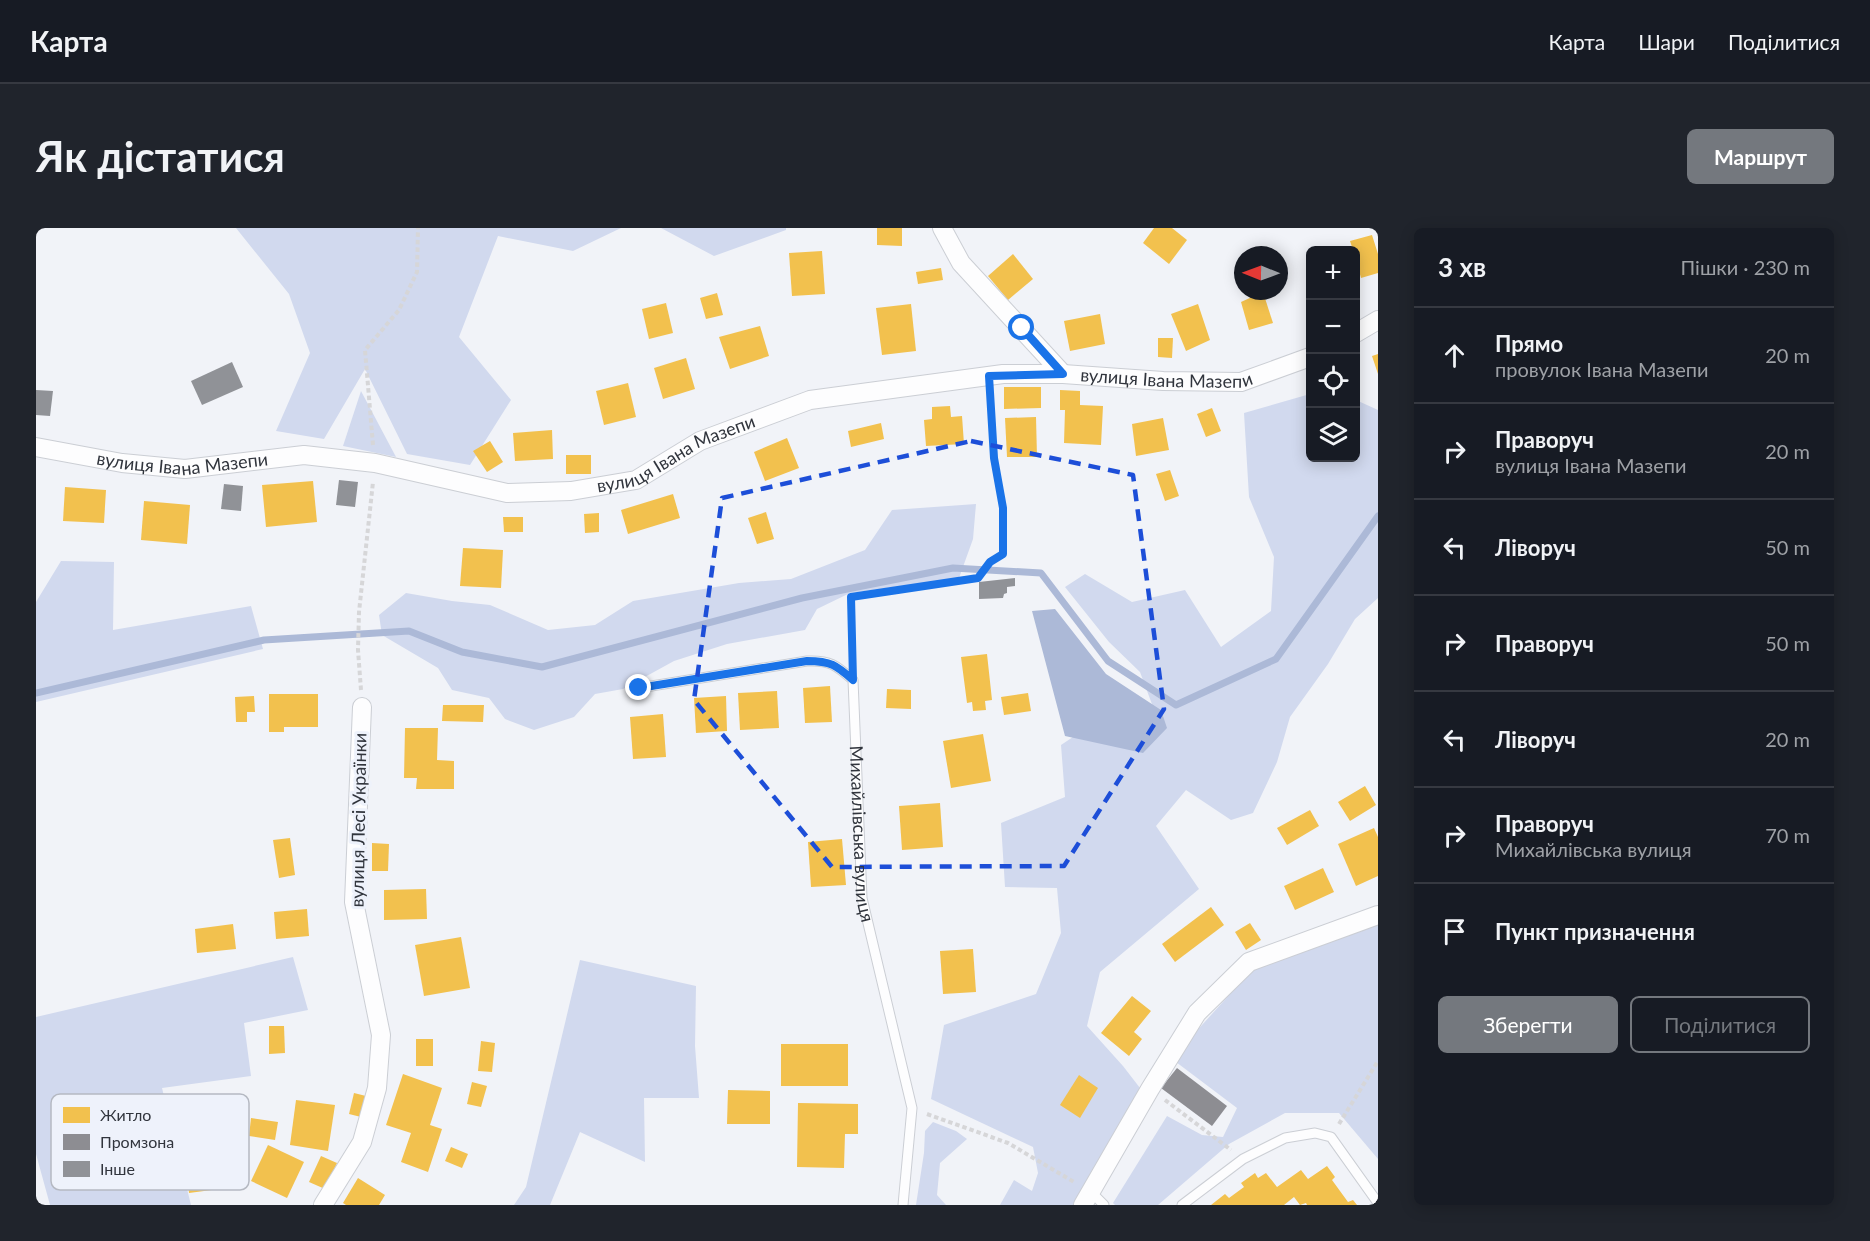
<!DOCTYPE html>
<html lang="uk">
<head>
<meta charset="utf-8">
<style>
	:root { --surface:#171b24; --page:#20242c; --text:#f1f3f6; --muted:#9ea1a6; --line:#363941; --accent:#74787e }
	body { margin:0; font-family:Lato,sans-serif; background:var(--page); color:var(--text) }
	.controls { position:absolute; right:18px; top:18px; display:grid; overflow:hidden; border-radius:9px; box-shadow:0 3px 15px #0003 }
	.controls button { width:54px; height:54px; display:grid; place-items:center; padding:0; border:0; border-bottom:2px solid var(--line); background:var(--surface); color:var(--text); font:30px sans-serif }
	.compass { position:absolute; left:1198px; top:18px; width:54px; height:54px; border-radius:50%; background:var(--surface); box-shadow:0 3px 15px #0003; rotate:271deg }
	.stop { position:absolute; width:18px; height:18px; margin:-14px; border:4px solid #1a73e8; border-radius:50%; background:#fff }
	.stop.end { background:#1a73e8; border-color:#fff; box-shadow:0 2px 6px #0008 }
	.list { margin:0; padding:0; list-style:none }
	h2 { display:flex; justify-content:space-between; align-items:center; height:78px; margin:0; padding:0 24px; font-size:26px }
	h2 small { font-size:20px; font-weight:400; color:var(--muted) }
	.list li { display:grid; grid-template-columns:39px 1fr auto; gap:18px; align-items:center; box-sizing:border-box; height:96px; padding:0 24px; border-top:2px solid var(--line) }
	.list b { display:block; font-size:22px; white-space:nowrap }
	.list p { margin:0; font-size:20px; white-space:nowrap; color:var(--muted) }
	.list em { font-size:20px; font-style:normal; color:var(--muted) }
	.actions { display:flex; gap:12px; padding:18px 24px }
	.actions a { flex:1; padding:14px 0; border:2px solid var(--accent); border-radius:9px; text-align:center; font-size:21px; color:var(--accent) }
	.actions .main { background:var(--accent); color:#fff }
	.icon { flex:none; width:33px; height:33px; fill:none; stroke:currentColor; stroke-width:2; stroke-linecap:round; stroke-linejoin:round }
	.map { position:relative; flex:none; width:1342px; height:977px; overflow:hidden; border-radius:9px }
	header { display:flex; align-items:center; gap:36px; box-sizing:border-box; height:84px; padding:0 30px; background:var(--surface); border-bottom:2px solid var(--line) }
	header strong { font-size:28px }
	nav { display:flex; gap:33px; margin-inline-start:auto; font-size:21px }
	.intro { display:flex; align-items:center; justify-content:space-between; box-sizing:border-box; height:144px; padding:0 36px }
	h1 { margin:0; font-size:42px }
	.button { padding:15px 27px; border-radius:9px; background:var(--accent); color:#fff; font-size:21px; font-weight:700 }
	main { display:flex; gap:36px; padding:0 36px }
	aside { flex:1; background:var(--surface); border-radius:9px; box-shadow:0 3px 15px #0003 }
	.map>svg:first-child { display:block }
</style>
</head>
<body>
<header>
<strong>Карта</strong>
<nav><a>Карта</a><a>Шари</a><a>Поділитися</a></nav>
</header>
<div class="intro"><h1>Як дістатися</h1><a class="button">Маршрут</a></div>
<main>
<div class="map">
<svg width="1342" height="977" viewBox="0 0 1342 977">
	<rect width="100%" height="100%" fill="#f1f3f8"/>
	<g fill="#d1d9ee">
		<path d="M200 0H585L537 23 462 8 423 109 475 172 434 237 371 226 329 141 288 211 240 203 274 125 253 66Z"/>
		<path d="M625 0H750V2L678 28Z"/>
		<path d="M325 163 360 229 307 218Z"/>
		<path d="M1274 166V230H1320V172L1342 182V370L1319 391 1292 436 1254 489 1241 534 1217 585 1195 592 1150 562 1120 598 1163 661 1064 744 1051 798 1087 838 1104 860 1040 977H964L978 952 996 963 1002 945 997 919 895 871 908 797 1000 766 1025 705 1021 660 969 659 965 595 1029 569 1025 517 1052 499 1123 495 1104 444 1073 414 1029 359 1049 346 1096 374 1149 362 1185 419 1235 383 1238 329 1213 269 1208 185Z"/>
		<path d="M940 276 937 311 923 350 814 365 781 381 769 402 691 416 638 433 587 461 559 466 538 489 498 502 469 491 453 470 416 462 402 440 346 407 343 387 370 365 416 373 454 377 512 402 559 397 597 373 703 355 755 351 829 322 856 282Z"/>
		<path d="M25 333 78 334 77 402 215 378 227 421 0 474V374Z"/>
		<path d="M1342 695V931L1303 885H1249L1193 916 1122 977H1079L1077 975 1131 888 1166 907 1187 909 1201 880 1140 834 1146 819 1215 743Z"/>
		<path d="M257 729 272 782 208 795 215 848 126 860 155 977H14L0 926V789Z"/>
		<path d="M544 732 660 758 659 818 663 870H608L609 934 544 904 514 977H478L490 959Z"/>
		<path d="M897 894 920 903 931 911 904 935 901 967 910 977H880L888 925 889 903Z"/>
	</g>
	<path fill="#acb9d7" d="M1019 381 1070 446 1125 482 1131 500 1107 525 1029 508 996 383Z"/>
	<g fill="#f2c14e">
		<path d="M841 0H866V18L841 17Z"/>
		<path d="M1118 0H1136L1151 12 1133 36 1107 15Z"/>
		<path d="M1336 7 1342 26V45L1325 50 1320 32V22H1317L1314 13Z"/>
		<path d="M786 23 789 66 756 68 753 25Z"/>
		<path d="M977 26 997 51 972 72 952 48Z"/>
		<path d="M905 40 907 52 882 56 880 44Z"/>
		<path d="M1227 64 1237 95 1213 102 1205 74Z"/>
		<path d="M681 65 687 87 670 91 664 70Z"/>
		<path d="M630 75 637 105 613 111 606 81Z"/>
		<path d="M875 76 880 123 846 127 840 80Z"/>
		<path d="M1162 76 1174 112 1150 123 1135 86Z"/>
		<path d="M1064 86 1069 116 1034 123 1028 93Z"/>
		<path d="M724 98 733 128 694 141 683 109Z"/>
		<path d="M1122 110H1137L1136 130 1122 129Z"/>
		<path d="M1342 126V146L1336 128Z"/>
		<path d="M650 130 659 161 627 171 618 140Z"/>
		<path d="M592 155 600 189 568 197 560 163Z"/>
		<path d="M968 159H1005V180L968 181Z"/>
		<path d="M1024 162 1044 163V177L1067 178 1065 217 1028 215 1029 182H1024Z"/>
		<path d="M914 178 915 189 926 188 928 216 890 218 888 192 896 191V179Z"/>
		<path d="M1176 180 1185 203 1170 209 1161 186Z"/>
		<path d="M1000 189 1001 229H971L969 190Z"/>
		<path d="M1127 190 1133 222 1100 228 1096 196Z"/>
		<path d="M845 195 848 211 815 219 812 203Z"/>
		<path d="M516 202 517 231 479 233 477 205Z"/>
		<path d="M751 210 763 240 729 253 718 224Z"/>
		<path d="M454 213 467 234 451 244 437 223Z"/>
		<rect x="530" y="227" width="25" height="19"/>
		<path d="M1134 242 1143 268 1129 273 1120 246Z"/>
		<path d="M277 253 281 294 230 299 226 257Z"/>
		<path d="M29 259 70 262 68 295 27 293Z"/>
		<path d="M637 266 644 290 592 306 585 282Z"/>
		<path d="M108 273 154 277 151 316 105 312Z"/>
		<path d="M730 284 738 311 721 316 712 290Z"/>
		<path d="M563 285V304L549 305 548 286Z"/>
		<path d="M467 289H487V304H468Z"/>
		<path d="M427 320 467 322 465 360 424 358Z"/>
		<path d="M951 426 956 472 949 473 950 482 937 483 936 474 931 475 925 429Z"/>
		<path d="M794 458 796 494 769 495 767 460Z"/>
		<path d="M851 461 875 462V481L850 480Z"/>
		<path d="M741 463 743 500 704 502 702 465Z"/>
		<path d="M992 465 995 483 968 487 965 469Z"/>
		<path d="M233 466H282V499H248V504H233Z"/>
		<path d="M218 468 219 484H211V494H200L199 469Z"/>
		<path d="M690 468 691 503 660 505 658 470Z"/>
		<path d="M407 477H448L447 494 406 493Z"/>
		<path d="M627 486 630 529 597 531 594 489Z"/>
		<path d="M369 500H402L401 532 418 533V561H380L381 550H368Z"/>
		<path d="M947 506 955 553 915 560 907 513Z"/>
		<path d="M1329 558 1340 577 1314 593 1302 574Z"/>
		<path d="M904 575 907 619 866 622 863 578Z"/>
		<path d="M1274 582 1283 598 1251 617 1241 600Z"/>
		<path d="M1338 600 1342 609V648L1320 658 1302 616Z"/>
		<path d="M254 610 259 647 243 650 237 612Z"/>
		<path d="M806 611 810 657 775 659 772 614Z"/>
		<path d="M336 615 353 616 352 643H336Z"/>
		<path d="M1287 640 1298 664 1259 682 1248 658Z"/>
		<path d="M390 661 391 691 348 692V662Z"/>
		<path d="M1175 679 1188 697 1139 734 1126 716Z"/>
		<path d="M271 681 273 708 240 711 238 684Z"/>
		<path d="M1214 695 1225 712 1210 722 1199 704Z"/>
		<path d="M197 696 200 721 161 725 159 701Z"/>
		<path d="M425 709 434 760 388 768 379 717Z"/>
		<path d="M937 721 940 764 907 766 904 723Z"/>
		<path d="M1096 768 1115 783 1098 804 1106 811 1093 828 1065 805Z"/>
		<path d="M233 798H248L249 825 233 826Z"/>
		<rect x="380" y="811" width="17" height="27"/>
		<path d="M445 813 459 815 456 844 442 843Z"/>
		<rect x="745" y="816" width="67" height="42"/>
		<path d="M367 846 406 860 394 897 406 901 392 944 365 934 375 905 350 897Z"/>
		<path d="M1043 847 1062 860 1044 890 1024 877Z"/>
		<path d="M436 854 451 858 445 879 431 876Z"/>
		<path d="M692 862 734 863V896H691Z"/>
		<path d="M318 865 330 868 325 889 313 886Z"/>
		<path d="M260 872 299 877 292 923 254 917Z"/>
		<path d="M762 875 822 876V906H809L808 940 761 939Z"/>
		<path d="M215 890 242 894 239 912 213 908Z"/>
		<path d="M232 917 268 934 251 970 215 953Z"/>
		<path d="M415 919 432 926 426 940 409 933Z"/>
		<path d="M285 928 301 935 289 961 273 954Z"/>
		<path d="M195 938 198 959 153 965 151 943Z"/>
		<path d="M1291 938 1299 949 1296 952 1312 974 1317 972 1321 977H1271L1270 975 1264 977 1258 969 1248 977H1175L1189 966 1193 970 1208 959 1205 955 1219 945 1222 950 1230 945 1241 959 1265 942 1272 951Z"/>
		<path d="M322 950 349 967 343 977H310L307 975Z"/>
	</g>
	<path fill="#8d8d92" d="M1141 840 1191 878 1176 898 1125 860Z"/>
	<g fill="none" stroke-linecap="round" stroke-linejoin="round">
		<path stroke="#acb9d7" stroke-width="7" d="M0 465 228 412 373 403 426 424 506 439 766 370 917 340 1005 345 1072 433 1140 477 1240 431 1342 288"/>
	</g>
	<g fill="#909297">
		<path d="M196 134 207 159 166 177 155 153Z"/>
		<path d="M0 162 17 163 14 188 0 187Z"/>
		<path d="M303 252 322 254 319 279 300 277Z"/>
		<path d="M188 256 207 258 205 283 185 281Z"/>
		<path d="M979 350V358L971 359V365L968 366 967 370 943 371V354Z"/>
	</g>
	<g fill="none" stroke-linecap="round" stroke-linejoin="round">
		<g stroke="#cbced4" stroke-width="11">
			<g id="lane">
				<path id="s1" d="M603 460 771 433C794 432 800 437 817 452L826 670 876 880 867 977"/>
				<path d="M1055 964 1068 977"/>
				<path d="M1146 977 1207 931 1249 910 1279 905 1295 909 1342 975"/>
			</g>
		</g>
		<g stroke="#cbced4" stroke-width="20">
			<g id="street">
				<path d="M906 0 925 35 1027 146"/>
				<path d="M1320 105 1342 92"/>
				<path id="s2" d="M0 219 86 235 149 241 268 227 339 235 471 265 535 263 600 252 664 213 774 172 967 146H1027L1127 153 1205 154 1274 129"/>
				<path d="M287 977 326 914 341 860 345 807 318 674 326 479"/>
				<path d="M1047 977 1114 861 1161 785 1213 734 1342 687"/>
			</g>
		</g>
		<g stroke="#d6d6d8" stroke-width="4" stroke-dasharray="4.5 3" stroke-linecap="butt">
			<path d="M337 217 329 122 363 82 381 44 382 0"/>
			<path d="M817 433 815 369 942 350 954 334 967 326V280L958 230 954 167"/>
			<path d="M325 462 322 422 323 384 337 254"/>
			<path d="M1129 872 1195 922"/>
			<path d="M891 886 972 915 1038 954"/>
			<path d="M1303 896 1342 833"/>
		</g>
		<use href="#lane" stroke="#fdfdfe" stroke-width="9"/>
		<use href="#street" stroke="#fdfdfe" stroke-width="18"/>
	</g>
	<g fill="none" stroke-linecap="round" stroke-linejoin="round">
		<path stroke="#1a73e8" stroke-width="8" d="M603 460 771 433C795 433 800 437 817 452L815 369 942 350 954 334 967 326V280L958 230 953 148 1027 146 986 100"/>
	</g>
	<path fill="none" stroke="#1d4ed8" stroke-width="4.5" stroke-dasharray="12 8" stroke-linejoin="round" d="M935 213 1097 247 1128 481 1028 638 796 639 658 472 686 270Z"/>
	<g text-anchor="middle" stroke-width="6" stroke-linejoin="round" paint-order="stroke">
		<g font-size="18" fill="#31353d" stroke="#eef2fb">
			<text dy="6" stroke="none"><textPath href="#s2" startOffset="1158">вулиця Івана Мазепи</textPath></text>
			<text dy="6" stroke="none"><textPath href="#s2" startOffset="654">вулиця Івана Мазепи</textPath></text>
			<text dy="6" stroke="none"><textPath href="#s2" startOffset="148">вулиця Івана Мазепи</textPath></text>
			<text transform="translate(323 592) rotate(-89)" y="6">вулиця Лесі Українки</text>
			<text dy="6" stroke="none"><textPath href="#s1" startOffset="376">Михайлівська вулиця</textPath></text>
		</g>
	</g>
	<rect x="15" y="866" width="198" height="96" rx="9" fill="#eef2fb" stroke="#b5b9c2" stroke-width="1.5"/>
	<rect x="27" y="879" width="27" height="16" fill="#f2c14e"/>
	<rect x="27" y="906" width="27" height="16" fill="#8d8d92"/>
	<rect x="27" y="933" width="27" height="16" fill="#909297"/>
	<g font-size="16" fill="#31353d">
		<text x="64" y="893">Житло</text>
		<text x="64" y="920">Промзона</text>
		<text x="64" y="947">Інше</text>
	</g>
</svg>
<div class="controls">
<button>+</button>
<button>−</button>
<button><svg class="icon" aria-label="locate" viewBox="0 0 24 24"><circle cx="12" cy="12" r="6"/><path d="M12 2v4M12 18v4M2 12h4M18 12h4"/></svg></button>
<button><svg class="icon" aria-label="layers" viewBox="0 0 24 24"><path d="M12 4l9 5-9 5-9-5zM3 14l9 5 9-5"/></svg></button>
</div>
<svg class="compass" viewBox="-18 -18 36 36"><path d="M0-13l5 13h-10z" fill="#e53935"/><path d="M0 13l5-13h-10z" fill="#9ea1a6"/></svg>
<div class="stop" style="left:986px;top:100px"></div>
<div class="stop end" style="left:603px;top:460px"></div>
</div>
<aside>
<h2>3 хв<small>Пішки · 230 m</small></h2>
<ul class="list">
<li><svg class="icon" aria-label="ahead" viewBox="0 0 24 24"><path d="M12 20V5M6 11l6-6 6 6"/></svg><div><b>Прямо</b><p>провулок Івана Мазепи</p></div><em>20 m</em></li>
<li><svg class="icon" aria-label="right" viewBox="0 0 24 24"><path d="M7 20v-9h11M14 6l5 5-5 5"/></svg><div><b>Праворуч</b><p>вулиця Івана Мазепи</p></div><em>20 m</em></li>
<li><svg class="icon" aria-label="left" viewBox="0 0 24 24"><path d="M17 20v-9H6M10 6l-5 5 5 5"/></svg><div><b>Ліворуч</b></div><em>50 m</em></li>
<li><svg class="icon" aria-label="right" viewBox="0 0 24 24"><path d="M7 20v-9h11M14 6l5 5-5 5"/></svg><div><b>Праворуч</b></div><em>50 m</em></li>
<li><svg class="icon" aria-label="left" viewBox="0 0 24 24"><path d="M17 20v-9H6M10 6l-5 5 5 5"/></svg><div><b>Ліворуч</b></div><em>20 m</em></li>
<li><svg class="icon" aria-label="right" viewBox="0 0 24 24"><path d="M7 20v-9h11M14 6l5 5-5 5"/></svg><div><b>Праворуч</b><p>Михайлівська вулиця</p></div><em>70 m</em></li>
<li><svg class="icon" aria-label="arrive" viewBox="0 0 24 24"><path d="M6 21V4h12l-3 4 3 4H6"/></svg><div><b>Пункт призначення</b></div></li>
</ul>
<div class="actions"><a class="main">Зберегти</a><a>Поділитися</a></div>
</aside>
</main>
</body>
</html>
